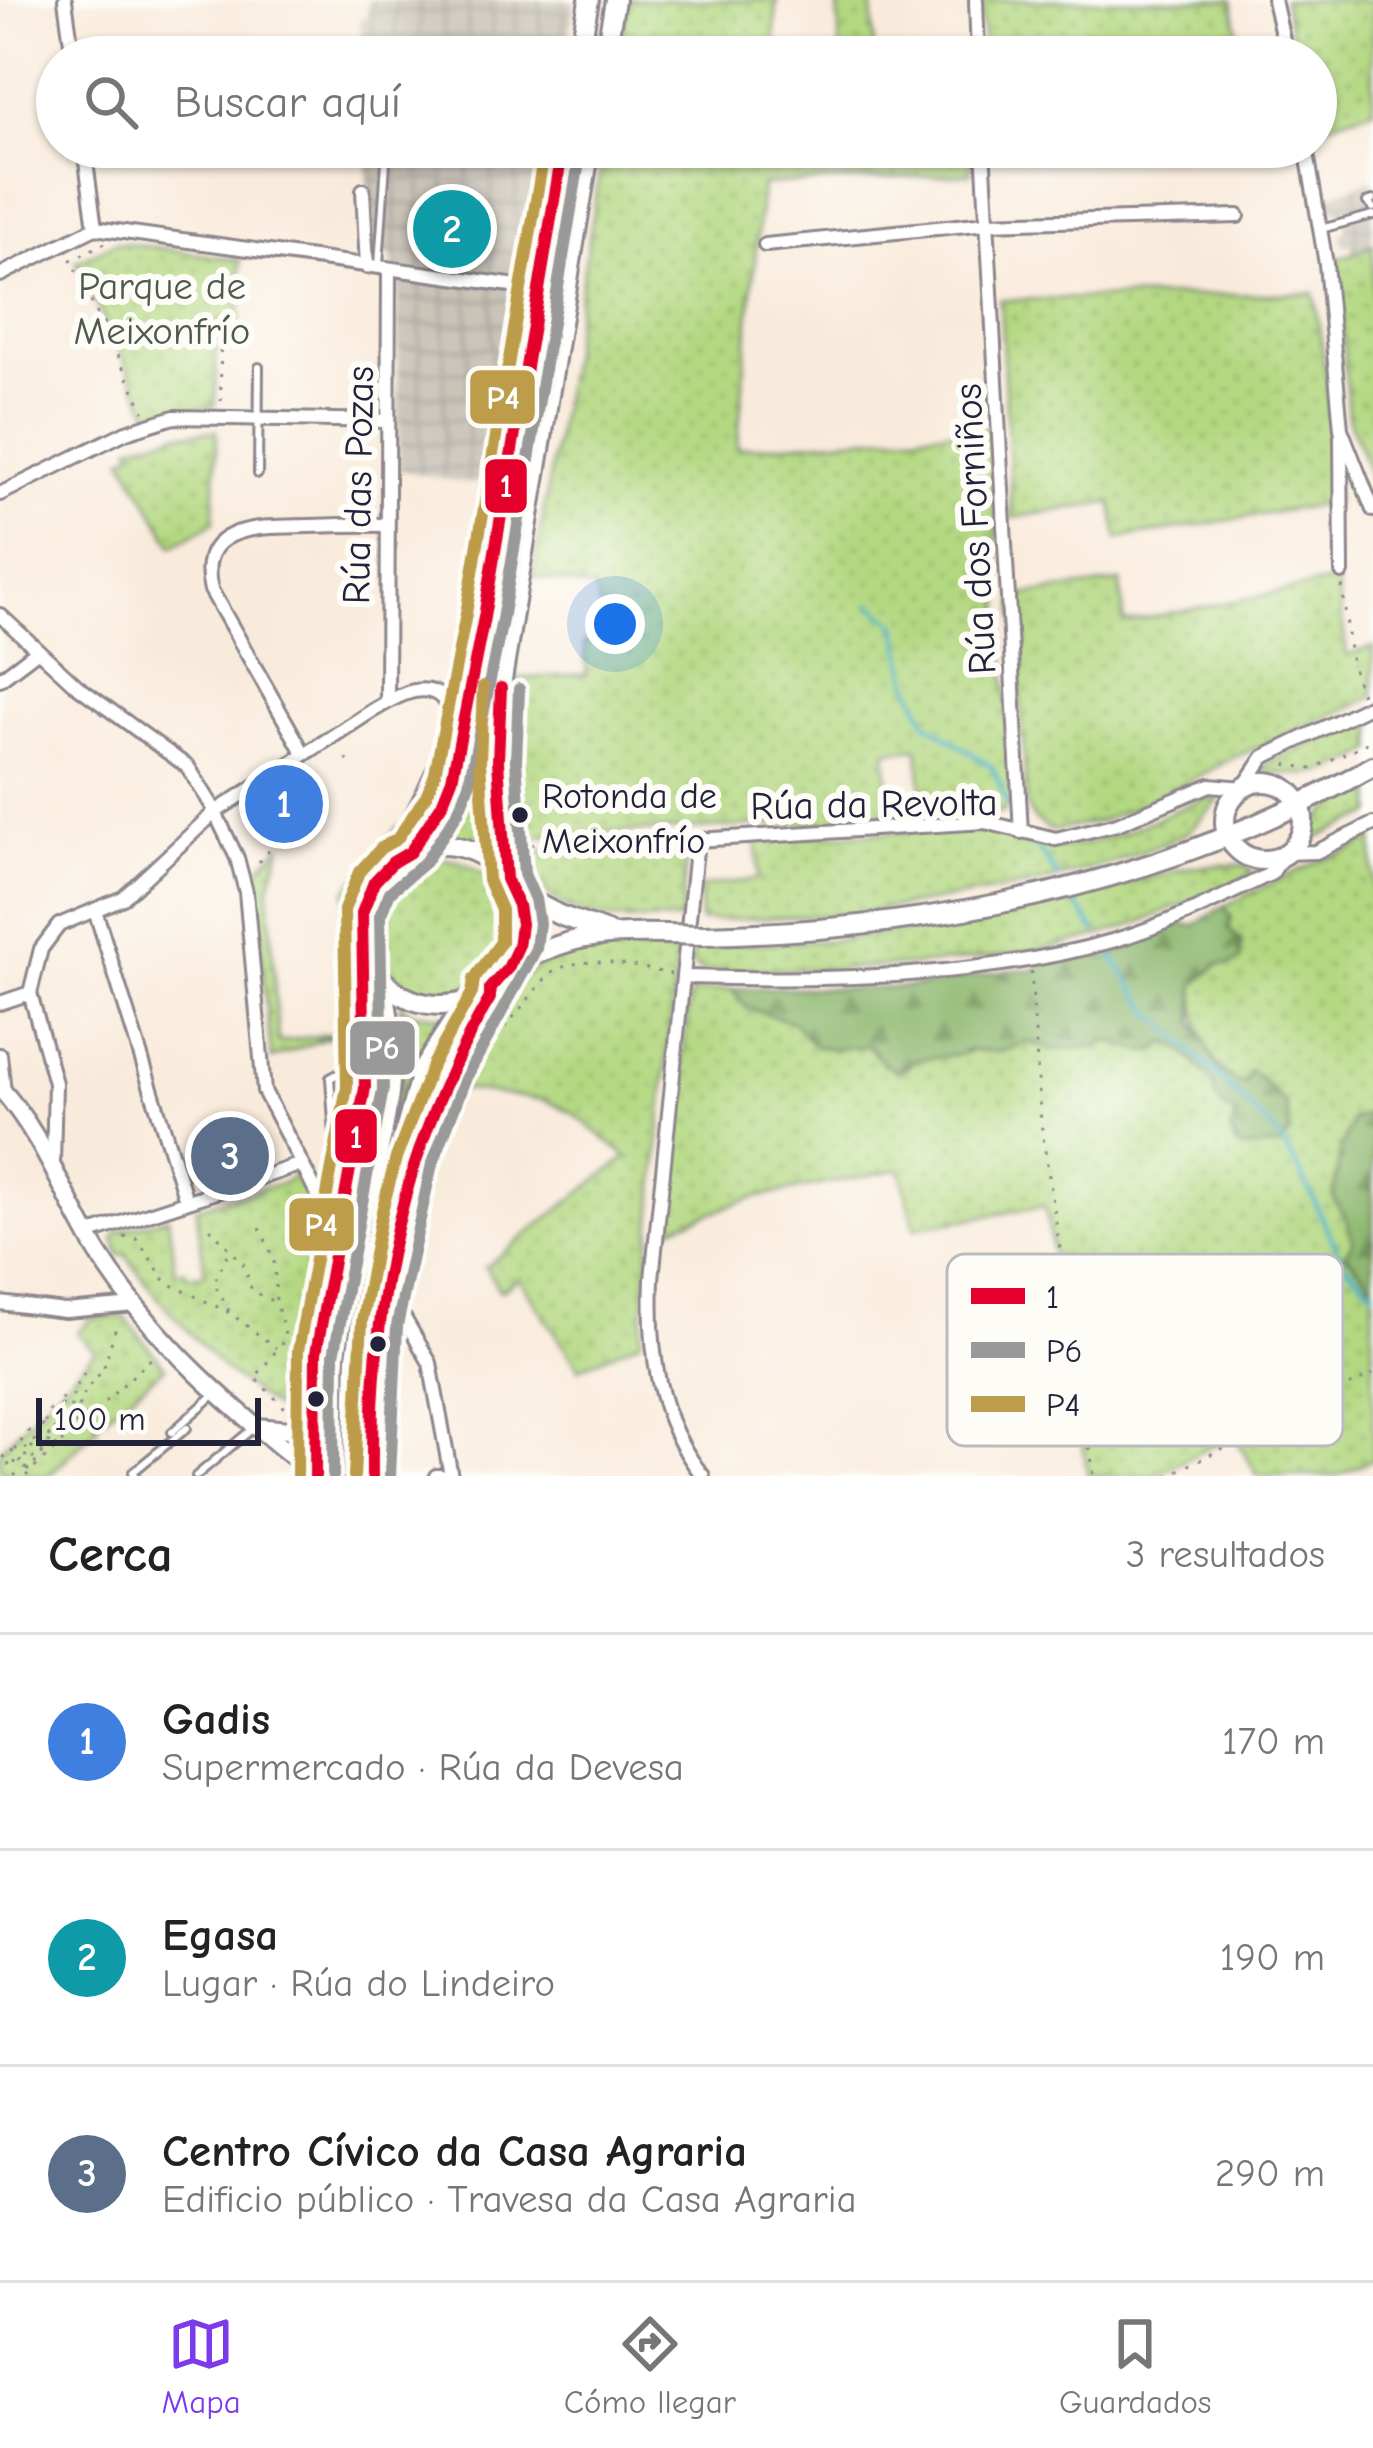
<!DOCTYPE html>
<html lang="es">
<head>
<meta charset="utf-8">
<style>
	:root { --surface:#fff; --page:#f2f2f2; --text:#222; --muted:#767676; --line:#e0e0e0; --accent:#7c3aed }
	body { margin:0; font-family:"Comic Neue",sans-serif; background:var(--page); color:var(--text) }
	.scale { position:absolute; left:36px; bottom:30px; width:225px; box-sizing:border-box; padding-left:12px; border:6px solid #22223b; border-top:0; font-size:33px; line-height:42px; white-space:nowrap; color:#22223b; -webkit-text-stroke:9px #fdfcf7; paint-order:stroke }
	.you { position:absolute; left:615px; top:624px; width:42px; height:42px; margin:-30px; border:9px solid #fff; border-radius:50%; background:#1a73e8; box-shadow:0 0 0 18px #1a73e833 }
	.badge { display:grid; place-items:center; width:78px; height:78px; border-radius:50%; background:var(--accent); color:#fff; font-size:39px; font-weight:700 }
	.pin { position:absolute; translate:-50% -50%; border:6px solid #fff; box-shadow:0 3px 12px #0006 }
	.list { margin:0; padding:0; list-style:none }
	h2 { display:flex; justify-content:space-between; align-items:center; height:156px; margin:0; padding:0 48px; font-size:51px }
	h2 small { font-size:39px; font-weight:400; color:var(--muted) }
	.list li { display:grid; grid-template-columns:78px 1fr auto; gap:36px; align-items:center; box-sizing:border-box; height:216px; padding:0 48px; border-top:3px solid var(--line) }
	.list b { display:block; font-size:45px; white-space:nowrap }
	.list p { margin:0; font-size:39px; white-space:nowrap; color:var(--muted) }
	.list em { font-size:39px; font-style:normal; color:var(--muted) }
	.icon { flex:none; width:66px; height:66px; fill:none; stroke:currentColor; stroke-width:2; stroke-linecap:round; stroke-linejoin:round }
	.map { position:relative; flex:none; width:1373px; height:1476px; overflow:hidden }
	.search { position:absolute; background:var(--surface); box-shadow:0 3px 9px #0004; left:36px; right:36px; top:36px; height:132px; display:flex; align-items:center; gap:30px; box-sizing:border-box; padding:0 42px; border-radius:66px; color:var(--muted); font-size:45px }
	.sheet { height:804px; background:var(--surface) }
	nav { display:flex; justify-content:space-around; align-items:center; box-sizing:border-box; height:168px; border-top:3px solid var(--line); background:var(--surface); font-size:33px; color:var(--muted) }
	nav a { display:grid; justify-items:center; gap:6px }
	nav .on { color:var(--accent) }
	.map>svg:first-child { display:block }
</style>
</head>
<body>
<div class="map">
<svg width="1373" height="1476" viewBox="0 0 1373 1476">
	<defs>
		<pattern id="industrial-grid" width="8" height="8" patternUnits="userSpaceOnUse" patternTransform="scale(3)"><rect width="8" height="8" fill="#c9c3b8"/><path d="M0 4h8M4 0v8" fill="none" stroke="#aca79f"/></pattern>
		<pattern id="green-dots" width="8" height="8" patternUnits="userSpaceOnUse" patternTransform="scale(3)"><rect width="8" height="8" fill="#b3d881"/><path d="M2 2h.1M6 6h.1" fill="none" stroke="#9ab970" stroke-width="1.8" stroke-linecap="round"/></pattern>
		<pattern id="forest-firs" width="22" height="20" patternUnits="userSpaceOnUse" patternTransform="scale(3)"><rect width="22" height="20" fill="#8eb86f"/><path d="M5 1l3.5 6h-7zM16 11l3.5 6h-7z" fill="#74955c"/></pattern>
	</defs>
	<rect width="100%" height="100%" fill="#fdfcf7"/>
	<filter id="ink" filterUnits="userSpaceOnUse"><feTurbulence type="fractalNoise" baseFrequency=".00833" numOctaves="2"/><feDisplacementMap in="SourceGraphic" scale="24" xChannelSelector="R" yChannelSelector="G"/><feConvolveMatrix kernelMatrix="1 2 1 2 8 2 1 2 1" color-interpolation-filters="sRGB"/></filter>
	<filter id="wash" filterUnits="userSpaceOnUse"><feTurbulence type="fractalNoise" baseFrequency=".004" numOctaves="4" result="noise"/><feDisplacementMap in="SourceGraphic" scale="48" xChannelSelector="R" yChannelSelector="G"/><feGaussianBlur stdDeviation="2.7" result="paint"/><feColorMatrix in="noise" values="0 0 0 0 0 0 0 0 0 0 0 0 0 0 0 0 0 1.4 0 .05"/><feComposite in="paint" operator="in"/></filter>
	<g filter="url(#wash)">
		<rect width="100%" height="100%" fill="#f9ebdb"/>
		<g fill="url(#industrial-grid)">
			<path d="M368 0H575L566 57H362L360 17 367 18Z"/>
			<path d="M366 147H552L497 483H465L399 470 397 284 390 255 370 252Z"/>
			<path d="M1373 179V245L1353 251 1351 244 1344 246 1340 237 1346 229 1343 218 1324 197Z"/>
		</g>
		<g fill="url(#green-dots)" stroke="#6a7d5e" stroke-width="3">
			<path d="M628 0H777L773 57H619Z"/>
			<path d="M838 0H872L874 57H840Z"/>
			<path d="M981 0H1232L1241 50 984 57Z"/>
			<path d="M1283 0H1373V109L1316 128V57H1296Z"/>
			<path d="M573 147H580L491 680 489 784 465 779Z"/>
			<path d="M604 147H973L970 174 762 185 737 448 985 428 991 435 1013 803 1002 813 925 819 918 748 886 751 891 819 526 837 517 765 515 679 587 674 584 643 609 637 594 589 533 576Z"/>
			<path d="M117 242 240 260V321H217L215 406 150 414 76 262Z"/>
			<path d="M1373 245V482L1348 417 1338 259Z"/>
			<path d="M1314 293 1327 381 1336 502 1118 539 1112 502 1012 518 1000 300Z"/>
			<path d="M217 431 214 522 173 546 123 458 133 452 131 446 178 433Z"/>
			<path d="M1337 581 1347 655 1373 647V697L1231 759 1162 796 1099 822 1051 831 1034 819 1027 808 1014 596 1121 582 1124 623Z"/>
			<path d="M1373 711V751C1329 775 1312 778 1263 772V766L1338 732Z"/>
			<path d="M1373 781V814L1309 841 1308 833 1334 805Z"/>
			<path d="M459 793 490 804 494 854 461 840 438 837Z"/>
			<path d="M1210 797 1219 800 1188 832 1170 841 1109 864 1028 886 854 914 700 921V887L758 879 757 838 973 829C999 830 1021 846 1047 847 1104 850 1158 814 1210 797Z"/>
			<path d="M399 825 363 887 356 916 361 1012 353 1017 346 891Z"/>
			<path d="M1373 836V1112L1352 1119 1333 1198 1346 1218 1354 1243 1345 1254 1373 1285V1459L1336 1476H1258L1234 1434 1155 1476H1088L1045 1206 915 1228 900 1169 749 1199 666 1229 689 999 695 992 732 989 747 1008 793 1022 814 1046 836 1049 868 1045 884 1064 907 1068 913 1060 932 1055H959L979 1049 1000 1052 1030 1042C1054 1053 1083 1039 1108 1041 1126 1042 1138 1051 1156 1052L1166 1042C1181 1045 1206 1069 1213 1083 1220 1099 1217 1108 1237 1113L1233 1142C1248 1158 1272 1140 1290 1133L1286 1104 1259 1077 1239 1083C1204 1062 1196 1024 1195 985L1242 944 1228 930 1231 917 1224 906 1321 860 1360 847Z"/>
			<path d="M677 842 687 844 681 920C620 921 542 927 526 852Z"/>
			<path d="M282 844 269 889 278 1042 342 1032 271 1059 254 874Z"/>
			<circle cx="440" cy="926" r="67"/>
			<path d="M1220 865H1244L1252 871C1239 888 1208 895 1188 903 1162 913 1137 925 1111 932 984 971 832 969 701 971L692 965V951L706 945 827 941 971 923 1055 905 1185 868Z"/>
			<path d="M614 945 677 950 641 1340 579 1368 519 1278 500 1291 485 1267 627 1157 573 1113 545 1100 452 1088C490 999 514 958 614 945Z"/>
			<path d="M400 1005 414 1013 442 1016C393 1084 373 1203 358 1286 354 1305 354 1334 346 1348L354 1288 405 1063Z"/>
			<path d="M295 1174 314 1205 324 1237 316 1271 301 1414 289 1419 224 1370 160 1300 125 1254 119 1255 114 1238 119 1231 168 1217 175 1271 185 1270 186 1276 205 1274 196 1207 283 1183Z"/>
			<path d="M125 1317 165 1367 95 1424 98 1427 49 1476H10L0 1468V1450L95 1351 77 1333 92 1318Z"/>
		</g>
		<g fill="url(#forest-firs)" stroke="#586d55" stroke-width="3">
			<path d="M1224 906 1231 916 1229 930 1241 940 1240 961 1230 965 1218 964 1195 985 1194 1022 1213 1059 1220 1072 1239 1083H1246L1249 1071 1254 1073 1286 1104 1290 1133 1280 1147 1240 1148 1231 1131 1236 1114C1222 1109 1213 1099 1213 1082 1200 1069 1185 1046 1166 1042 1146 1063 1130 1044 1105 1040L1101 1046 1051 1050 1029 1042 1000 1052 967 1050 959 1055 914 1060 899 1072 884 1064 868 1045 836 1049 814 1046 793 1022 747 1008 732 989C802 984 872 994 941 983 962 979 1018 965 1034 971L1043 963 1076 952 1108 958 1177 923 1194 926Z"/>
			<path d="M1373 1112V1285L1345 1253 1353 1242 1346 1218 1333 1198 1340 1153 1352 1119Z"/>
		</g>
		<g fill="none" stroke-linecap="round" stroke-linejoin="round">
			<g stroke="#47b1c6" stroke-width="4.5">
				<path d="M871 604 897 625 909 683 927 723 993 768 1008 806"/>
				<path d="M1033 842 1058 877"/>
				<path d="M1074 901 1095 931"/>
				<path d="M1111 954 1149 1009 1277 1134 1301 1173 1343 1262 1373 1291"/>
			</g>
		</g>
	</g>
	<g filter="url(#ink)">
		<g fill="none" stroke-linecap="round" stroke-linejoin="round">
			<g stroke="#8e868b" stroke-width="12">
				<g id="service">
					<path d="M1373 200 1367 202 1373 208"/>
					<path d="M1321 229 1373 215"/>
					<path d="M379 265 387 147"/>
					<path d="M258 474 259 367"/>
					<path d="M338 1140 351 1066"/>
					<path d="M344 1182 335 1152 330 1078 362 1061"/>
					<path d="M172 1432 214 1395"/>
					<path d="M136 1476 133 1472 187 1428"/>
					<path d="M196 1476 252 1429"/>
				</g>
			</g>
			<g stroke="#8e868b" stroke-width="18">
				<g id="minor">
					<path d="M65 0 73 57"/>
					<path d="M976 0 978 57"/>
					<path d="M1274 0 1287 57"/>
					<path d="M84 147 95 228"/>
					<path d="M983 147 1021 832"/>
					<path d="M1306 147 1326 264 1341 429 1373 510"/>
					<path d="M363 190 367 267"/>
					<path d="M765 245 987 223 1238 216"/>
					<path d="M0 275 95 228 539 289"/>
					<path d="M1341 436 1342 572"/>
					<path d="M0 494 126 432 174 417 388 421"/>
					<path d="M0 615 77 686 188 767 211 804 237 858 246 892 264 1091 337 1232"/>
					<path d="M0 679 37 651"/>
					<path d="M387 702 389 270"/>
					<path d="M304 754 211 590C194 522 265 527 310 526 335 525 361 524 386 525"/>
					<path d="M95 910 186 1200"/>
					<path d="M685 977C822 981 979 979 1112 941 1167 925 1221 898 1272 873L1285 853 1316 852 1373 824"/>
					<path d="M30 993 41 949 59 925 123 898 215 812 372 711C389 701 413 685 433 692 484 710 388 853 374 882"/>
					<path d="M30 993 55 1083 53 1163"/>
					<path d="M0 1003 30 993"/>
					<path d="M0 1055 4 1092"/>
					<path d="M87 1234 299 1165"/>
					<path d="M385 1285 430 1363 451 1476"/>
					<path d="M0 1303 65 1311 135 1305"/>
					<path d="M315 1475 316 1353 365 1088 362 937"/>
					<path d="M372 1476C366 1358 395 1177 449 1071 461 1046 476 1022 490 998V988"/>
					<path d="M436 1476H441"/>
					<path d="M703 1476C657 1419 649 1350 652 1279L697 840 985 822 1056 839 1117 824 1210 785 1243 788 1264 757 1373 704"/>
				</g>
			</g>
			<g stroke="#8e868b" stroke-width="22">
				<g id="secondary">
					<path d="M0 1088C45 1138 65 1200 100 1256 155 1343 234 1411 315 1474"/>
					<path d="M256 1427 290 1430 313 1421"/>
				</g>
			</g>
			<g stroke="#8e868b" stroke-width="24">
				<g id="primary">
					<path d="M579 57 589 0"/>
					<path d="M605 57 615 0"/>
					<circle cx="1264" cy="821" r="39"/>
					<circle cx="441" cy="925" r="80"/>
					<path d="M410 852 442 804 452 779 484 617 563 147"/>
					<path d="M506 879 498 761 500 692 590 147"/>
					<path d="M513 891 559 915 607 932"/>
					<path d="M704 935C938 930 1168 883 1373 766"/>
					<path d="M508 968C567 936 600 932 666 934"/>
					<path d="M333 1476C331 1409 334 1341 347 1274 368 1170 412 1085 380 978"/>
					<path d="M353 1476 356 1357 372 1252 422 1070 467 1000"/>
				</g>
			</g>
			<g stroke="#8e868b" stroke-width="3" stroke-dasharray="3 9" stroke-linecap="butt">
				<path d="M105 243 71 260 144 411"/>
				<path d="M103 323H220L221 405"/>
				<path d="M1342 586 1352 666 1361 694"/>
				<path d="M346 759 352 764"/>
				<path d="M1286 764 1312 769 1373 740"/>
				<path d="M464 786 484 793"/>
				<path d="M519 845 683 836"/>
				<path d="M259 862 278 840"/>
				<path d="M1031 971 1041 1123 1094 1476"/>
				<path d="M426 1174 446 1146 486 1050 550 973C587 952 631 966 671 974"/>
				<path d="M210 1228 243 1263 252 1291 272 1301"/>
				<path d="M260 1228 274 1259 276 1302 286 1338 255 1378 291 1414"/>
				<path d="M124 1237 137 1239 166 1282 230 1313 276 1348"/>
				<path d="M229 1311 214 1283 229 1251"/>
				<path d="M79 1407 86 1390 103 1370 117 1323"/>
				<path d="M85 1418 73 1396 79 1379 90 1367"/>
				<path d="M77 1425 57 1401 60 1398 85 1418"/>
				<path d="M66 1438 47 1409 76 1427"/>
				<path d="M56 1447 40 1422 43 1419 60 1433"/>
				<path d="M43 1451 28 1432 31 1430 55 1447"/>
				<path d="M29 1471 10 1449 12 1446 38 1465 20 1440 47 1456"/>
				<path d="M16 1476 3 1456 27 1469"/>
				<path d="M26 1476 156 1354"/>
				<path d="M1167 1476 1373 1374"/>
			</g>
			<use href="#service" stroke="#fff" stroke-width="6"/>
			<use href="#minor" stroke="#fff" stroke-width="12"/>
			<use href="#secondary" stroke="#fff" stroke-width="16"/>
			<use href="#primary" stroke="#fff" stroke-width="18"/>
			<g stroke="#8e868b" stroke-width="24" stroke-linecap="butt">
				<path id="primary-bridge" d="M666 934 704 935"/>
			</g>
			<use href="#primary-bridge" stroke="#fff" stroke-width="18"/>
			<g stroke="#fdfcf7" stroke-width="21">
				<g id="bus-1">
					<path d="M315 1476 316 1353 365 1088 362 913 374 882 393 862 410 852 442 804 452 779 484 617 563 147"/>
					<path d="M372 1476C370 1302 401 1149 490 998V988L508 968 518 947 521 924 518 905 506 879 498 761 501 688"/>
				</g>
			</g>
			<g stroke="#fdfcf7" stroke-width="21">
				<g id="bus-2">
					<path d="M333 1476 334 1355 383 1089 380 916 390 892 425 862 458 812 469 784 502 620 581 150"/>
					<path d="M390 1476 397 1326 431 1168 465 1079 536 949 539 923 535 899 524 874 516 761 519 689"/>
				</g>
			</g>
			<g stroke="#fdfcf7" stroke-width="21">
				<g id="bus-3">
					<path d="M297 1476 298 1351 347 1087 344 910 359 872 381 848 397 839 426 796 435 774 466 614 545 147"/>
					<path d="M354 1476 362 1321 382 1211 396 1158 433 1063 472 993 474 979 501 942V910L488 880 480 762 483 687"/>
				</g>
			</g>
			<use href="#bus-1" stroke="#e4002b" stroke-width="12"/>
			<use href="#bus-2" stroke="#999" stroke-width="12"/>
			<use href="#bus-3" stroke="#bd9c4a" stroke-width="12"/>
		</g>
	</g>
	<g fill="#22223b" stroke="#fdfcf7" stroke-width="4.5">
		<circle cx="520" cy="815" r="10"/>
		<circle cx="378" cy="1344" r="10"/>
		<circle cx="316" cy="1399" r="10"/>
	</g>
	<g text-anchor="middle" stroke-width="12" stroke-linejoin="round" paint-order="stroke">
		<g font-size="36" fill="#22223b" stroke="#fdfcf7" text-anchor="start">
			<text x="542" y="808">Rotonda de<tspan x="542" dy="45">Meixonfrío</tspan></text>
		</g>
		<g font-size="39" fill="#4e5950" stroke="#fdfcf7">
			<text x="162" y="299">Parque de<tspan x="162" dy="45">Meixonfrío</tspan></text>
		</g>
		<g font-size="39" fill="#22223b" stroke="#fdfcf7">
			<text transform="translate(357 485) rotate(-89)" y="14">Rúa das Pozas</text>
			<text transform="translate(974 529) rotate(-93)" y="14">Rúa dos Forniños</text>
			<text transform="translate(874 803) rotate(-1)" y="14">Rúa da Revolta</text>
		</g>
	</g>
	<rect x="947" y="1254" width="396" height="192" rx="18" fill="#fdfcf7" stroke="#bbbbbf" stroke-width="3"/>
	<rect x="971" y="1288" width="54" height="16" fill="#e4002b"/>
	<rect x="971" y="1342" width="54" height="16" fill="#999"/>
	<rect x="971" y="1396" width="54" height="16" fill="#bd9c4a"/>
	<g font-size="33" fill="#22223b">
		<text x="1046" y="1308">1</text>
		<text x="1046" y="1362">P6</text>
		<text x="1046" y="1416">P4</text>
	</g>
	<g stroke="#fdfcf7" stroke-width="4.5">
		<rect x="468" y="368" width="69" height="58" rx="12" fill="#bd9c4a"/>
		<rect x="483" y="457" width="46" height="58" rx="12" fill="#e4002b"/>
		<rect x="348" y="1019" width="69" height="58" rx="12" fill="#999"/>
		<rect x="333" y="1107" width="46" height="58" rx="12" fill="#e4002b"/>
		<rect x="287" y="1196" width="69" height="57" rx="12" fill="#bd9c4a"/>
	</g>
	<g font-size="33" text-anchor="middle" font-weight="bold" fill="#fff">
		<text x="503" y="409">P4</text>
		<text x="506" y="497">1</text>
		<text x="382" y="1059">P6</text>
		<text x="356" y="1148">1</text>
		<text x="321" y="1236">P4</text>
	</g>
</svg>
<div class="scale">100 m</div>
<div class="you"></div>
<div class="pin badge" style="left:284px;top:804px;background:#3f7fe0">1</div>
<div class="pin badge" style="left:452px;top:229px;background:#0f9aa8">2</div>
<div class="pin badge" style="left:230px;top:1156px;background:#5c6f8a">3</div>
<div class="search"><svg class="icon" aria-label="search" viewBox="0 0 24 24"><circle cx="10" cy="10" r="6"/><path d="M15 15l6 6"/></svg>Buscar aquí</div>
</div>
<section class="sheet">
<h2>Cerca<small>3 resultados</small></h2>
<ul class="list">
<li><span class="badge" style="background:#3f7fe0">1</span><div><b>Gadis</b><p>Supermercado · Rúa da Devesa</p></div><em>170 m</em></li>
<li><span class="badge" style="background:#0f9aa8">2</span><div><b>Egasa</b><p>Lugar · Rúa do Lindeiro</p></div><em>190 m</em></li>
<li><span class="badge" style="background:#5c6f8a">3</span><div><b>Centro Cívico da Casa Agraria</b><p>Edificio público · Travesa da Casa Agraria</p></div><em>290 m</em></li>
</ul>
</section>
<nav>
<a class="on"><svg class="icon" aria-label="map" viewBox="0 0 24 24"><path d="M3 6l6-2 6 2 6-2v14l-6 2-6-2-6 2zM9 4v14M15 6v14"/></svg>Mapa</a>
<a><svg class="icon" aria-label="directions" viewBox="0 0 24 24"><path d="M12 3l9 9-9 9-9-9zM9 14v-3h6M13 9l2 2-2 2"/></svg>Cómo llegar</a>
<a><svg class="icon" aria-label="saved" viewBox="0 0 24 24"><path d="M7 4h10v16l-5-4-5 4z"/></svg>Guardados</a>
</nav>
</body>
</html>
